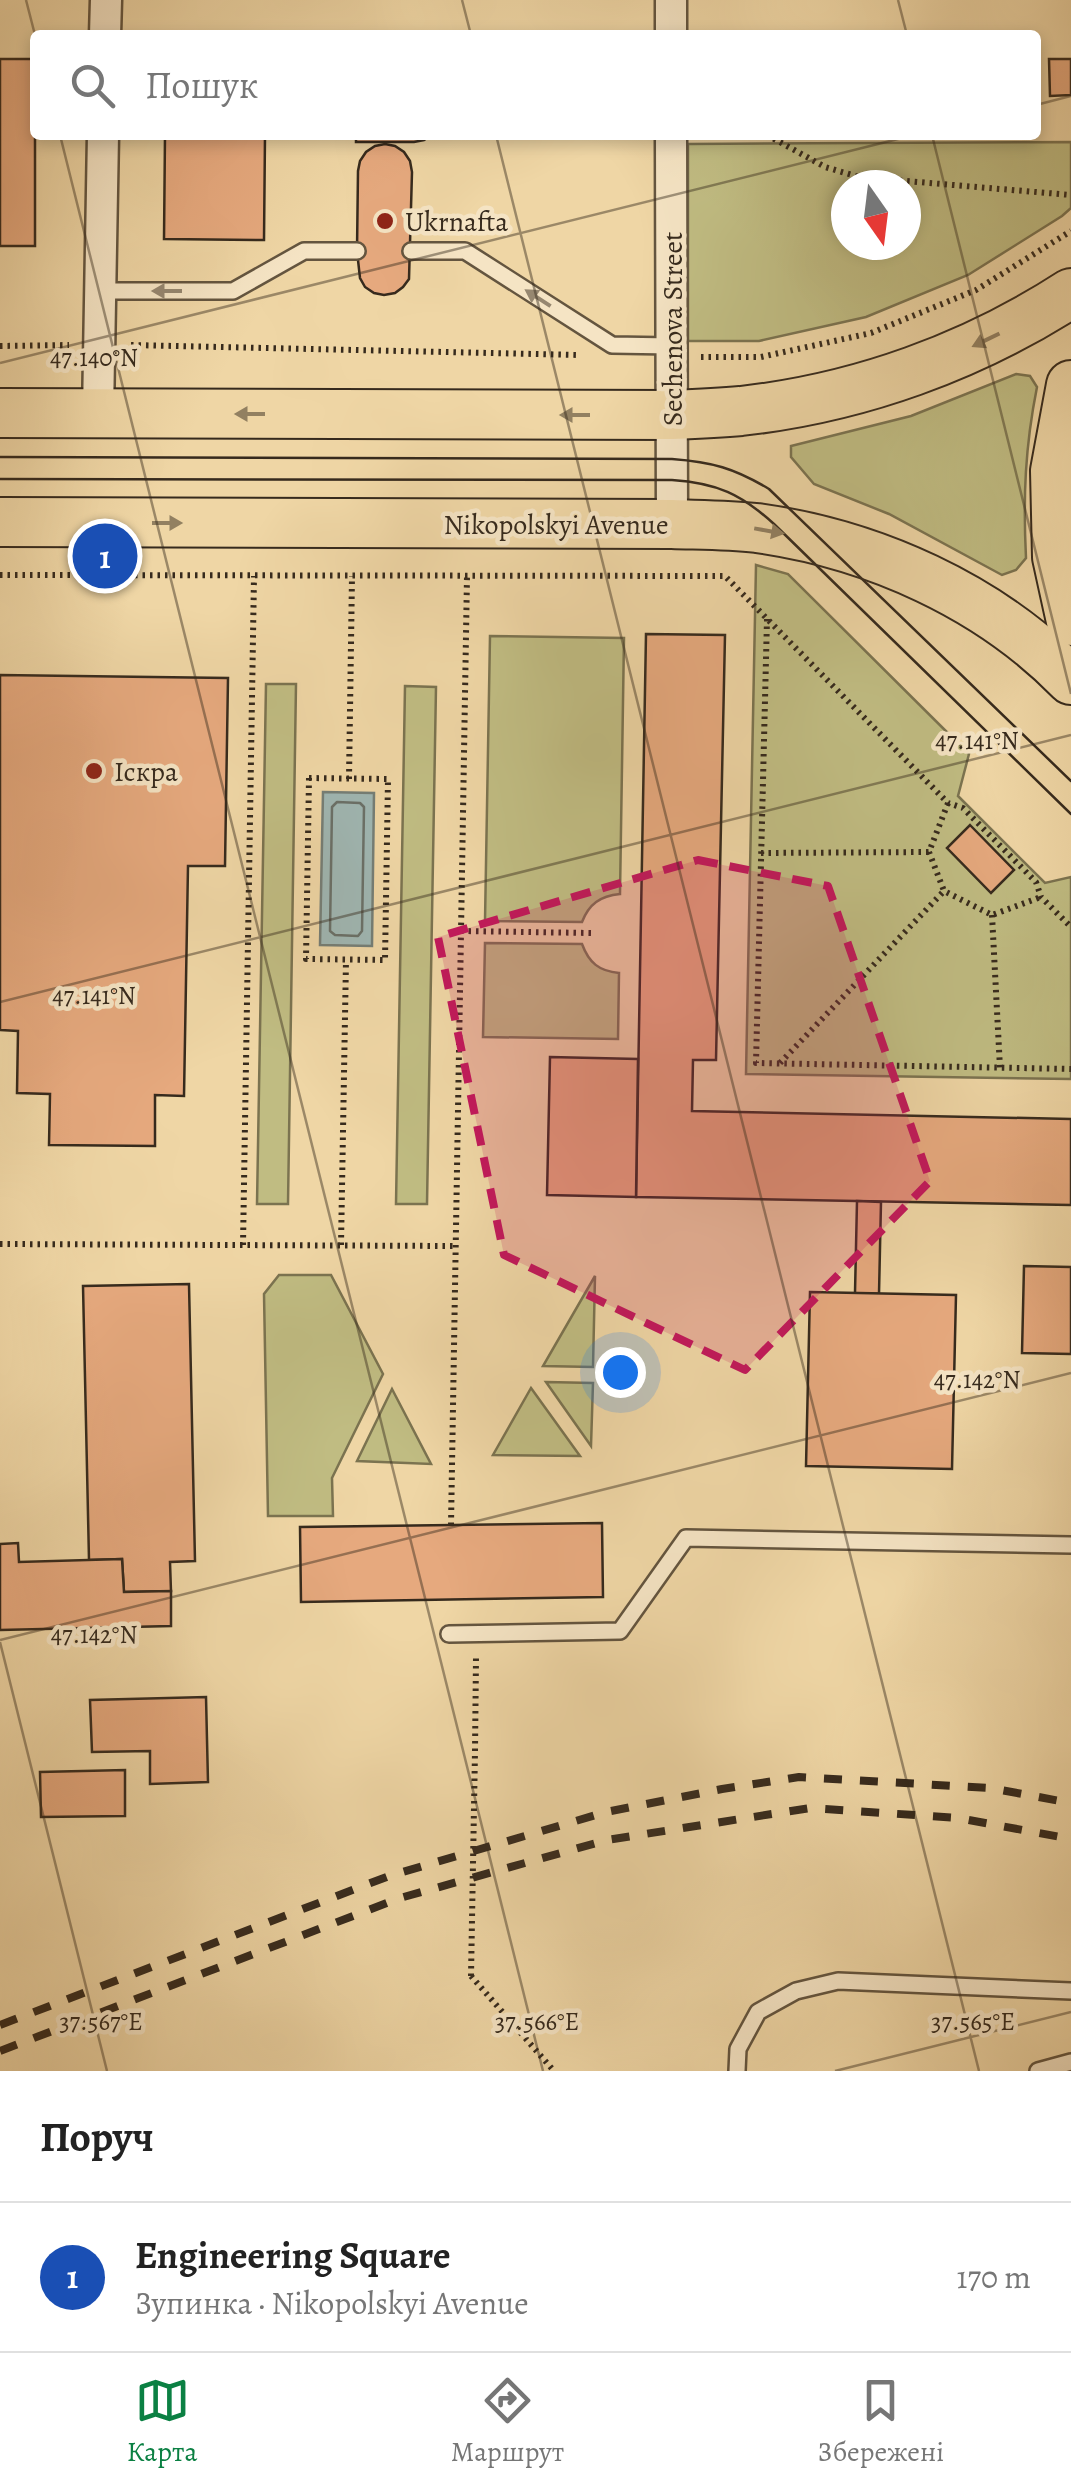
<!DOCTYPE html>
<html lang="uk">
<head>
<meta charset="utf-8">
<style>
	:root { --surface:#fff; --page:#f2f2f2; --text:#222; --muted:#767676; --line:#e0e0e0; --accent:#0b8043 }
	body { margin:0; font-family:Alegreya,serif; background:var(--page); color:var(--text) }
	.compass { position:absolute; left:831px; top:170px; width:90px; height:90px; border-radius:50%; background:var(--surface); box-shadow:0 5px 15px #0003; rotate:166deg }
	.you { position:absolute; left:620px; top:1372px; width:35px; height:35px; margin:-25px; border:8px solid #fff; border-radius:50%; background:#1a73e8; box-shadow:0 0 0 15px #1a73e833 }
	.badge { display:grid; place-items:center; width:65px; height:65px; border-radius:50%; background:var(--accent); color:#fff; font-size:32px; font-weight:700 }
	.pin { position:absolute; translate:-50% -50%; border:5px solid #fff; box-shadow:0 2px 10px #0006 }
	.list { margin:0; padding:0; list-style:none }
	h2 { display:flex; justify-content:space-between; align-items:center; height:130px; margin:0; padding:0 40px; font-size:42px }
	h2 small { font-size:32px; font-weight:400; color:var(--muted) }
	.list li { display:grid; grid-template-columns:65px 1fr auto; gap:30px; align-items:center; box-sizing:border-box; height:150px; padding:0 40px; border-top:2px solid var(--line) }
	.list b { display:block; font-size:38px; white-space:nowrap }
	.list p { margin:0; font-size:32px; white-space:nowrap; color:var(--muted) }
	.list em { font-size:32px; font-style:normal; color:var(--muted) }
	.icon { flex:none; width:55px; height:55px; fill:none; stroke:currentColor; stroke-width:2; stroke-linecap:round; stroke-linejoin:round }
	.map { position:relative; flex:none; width:1071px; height:2071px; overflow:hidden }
	.search { position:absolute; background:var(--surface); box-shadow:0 5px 15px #0003; left:30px; right:30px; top:30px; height:110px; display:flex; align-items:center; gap:25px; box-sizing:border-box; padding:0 35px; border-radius:10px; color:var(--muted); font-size:38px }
	.sheet { height:280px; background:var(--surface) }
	nav { display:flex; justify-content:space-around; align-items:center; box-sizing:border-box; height:140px; border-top:2px solid var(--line); background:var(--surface); font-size:28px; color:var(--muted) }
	nav a { display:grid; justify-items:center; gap:5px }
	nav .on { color:var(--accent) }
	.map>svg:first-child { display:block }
</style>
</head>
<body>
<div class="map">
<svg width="1071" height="2071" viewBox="0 0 1071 2071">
	<rect width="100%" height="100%" fill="#efd6a5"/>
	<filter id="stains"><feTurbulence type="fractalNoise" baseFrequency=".002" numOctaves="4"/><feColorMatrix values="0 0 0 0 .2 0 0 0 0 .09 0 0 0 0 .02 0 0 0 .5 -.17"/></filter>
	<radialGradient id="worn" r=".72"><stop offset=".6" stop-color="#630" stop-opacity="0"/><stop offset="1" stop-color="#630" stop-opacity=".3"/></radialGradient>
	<g fill="#c0bc82" stroke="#7b7350" stroke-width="2.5" fill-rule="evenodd">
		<path d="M1071 142V208L1062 216 968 275 866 317 759 341H688V144ZM846 185H906V245H846Z"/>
		<path d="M1016 374 1030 376 1037 387C1025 447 1023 498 1026 558L1016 570 1002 575 889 514 814 484 791 457V446L911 416Z"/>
		<path d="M756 565 788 574 969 754 958 796 1045 883 1071 877V1079L746 1074Z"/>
		<path d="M490 636 624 638 620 894C600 896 589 904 582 922L485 921Z"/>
		<path d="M266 684H296L288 1204H257Z"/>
		<path d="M405 686 436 687 427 1204H396Z"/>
		<path d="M485 943 582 944C589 963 599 971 619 973L618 1039 483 1037Z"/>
		<path d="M279 1275H331L383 1374 332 1478 333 1516H268L264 1294Z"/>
		<path d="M595 1276 593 1367 543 1366Z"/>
		<path d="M546 1382 593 1383 591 1446Z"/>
		<path d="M531 1388 580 1456 493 1455Z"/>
		<path d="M392 1389 431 1464 357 1461Z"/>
	</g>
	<path fill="#9fb6b2" stroke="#757e76" stroke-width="2.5" d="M323 792 374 793 372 946 320 945Z"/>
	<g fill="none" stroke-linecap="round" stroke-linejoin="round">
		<path stroke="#6a7068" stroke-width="2.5" d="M337 802 360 803 364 807 362 931 358 936 335 935 330 931 332 807Z"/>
	</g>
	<g fill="#e6a97e" stroke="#362a1d" stroke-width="2.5">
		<rect x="0" y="59" width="35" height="187"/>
		<path d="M1049 59H1071V95L1050 96Z"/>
		<path d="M165 135H265L264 240 164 239Z"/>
		<path d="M356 135H431L424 140 414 142H356Z"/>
		<path d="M385 144 395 146 404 152 410 161 412 172 409 279 403 287 395 293 384 295 374 293 365 287 360 278 357 251 358 171 360 161 366 152 375 146Z"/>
		<path d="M646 634 725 635 716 1060H693L692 1111 1071 1119V1205L636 1197Z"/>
		<path d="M0 675 228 678 225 866H188L184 1096 155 1095V1146L49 1145 50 1094 17 1093 18 1031 0 1030Z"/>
		<path d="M970 825 1014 870 991 893 947 848Z"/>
		<path d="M550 1057 638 1059 636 1197 547 1195Z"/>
		<path d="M857 1201 881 1202 879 1294 855 1293Z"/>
		<path d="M1024 1266 1071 1267V1354L1022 1353Z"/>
		<path d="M189 1284 195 1561 170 1562 171 1591 124 1592 122 1559 89 1560 83 1286Z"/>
		<path d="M810 1292 956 1295 952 1469 806 1466Z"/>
		<path d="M602 1523 603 1597 301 1602 300 1527Z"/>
		<path d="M18 1543 19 1562 122 1559 124 1592 171 1591V1626L0 1630V1544Z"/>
		<path d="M206 1697 208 1782 150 1784V1751L92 1752 90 1700Z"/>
		<path d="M125 1770V1816L41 1817 40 1772Z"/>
	</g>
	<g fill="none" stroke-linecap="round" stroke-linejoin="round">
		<g stroke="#64553f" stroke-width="20">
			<g id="service">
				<path d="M411 251H465L612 345 672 346"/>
				<path d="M100 291H233L304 251H357"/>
				<path d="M449 1634 620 1631 686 1538 1071 1545"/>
				<path d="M737 2071 738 2049 758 2012 796 1991 838 1981 1071 1991"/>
				<path d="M1038 2071 1071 2062"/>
			</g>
		</g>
		<g stroke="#64553f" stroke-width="35">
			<g id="minor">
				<path d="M671 0V35"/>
				<path d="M105 35 106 0"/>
				<path d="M671 135 672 524"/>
				<path d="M98 413 103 135"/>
			</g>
		</g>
		<g stroke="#362a1d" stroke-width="52">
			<g id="primary">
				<path d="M1071 385 1055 471 1057 557 1071 621"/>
				<path d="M0 413 672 415C695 414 718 413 741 411 859 398 972 357 1071 293"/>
				<path d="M0 522 672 524C700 525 729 525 757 528 873 544 989 596 1071 680"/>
			</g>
		</g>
		<g stroke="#362a1d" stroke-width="6" stroke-dasharray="2.5 5" stroke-linecap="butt">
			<path d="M767 135 825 167 859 177 1071 195"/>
			<path d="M131 345 579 355"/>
			<path d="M0 346 69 345"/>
			<path d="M701 357H761L871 333 976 290 1071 231"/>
			<path d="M0 575 725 576 948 803 963 808 1036 882 1041 897 1071 927"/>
			<path d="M767 619 756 1063 1071 1069"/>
			<path d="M309 778 388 779 385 960 306 959Z"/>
			<path d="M349 779 352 576"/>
			<path d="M948 803 929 852 944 891 992 915 1041 897"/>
			<path d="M761 853 929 852"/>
			<path d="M992 915 1000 1068"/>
			<path d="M461 931 591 933"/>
			<path d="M780 1063 944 891"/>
			<path d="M0 1244 456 1246"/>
			<path d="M243 1245 254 576"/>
			<path d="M341 1245 346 960"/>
			<path d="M451 1525 467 576"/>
			<path d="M475 1751 476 1658"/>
			<path d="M471 1976 554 2071"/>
		</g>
		<use href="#service" stroke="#f5e4c4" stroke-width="15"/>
		<use href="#minor" stroke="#f5e4c4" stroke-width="30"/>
		<use href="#primary" stroke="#efd6a5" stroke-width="48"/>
		<g stroke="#362a1d" stroke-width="2.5">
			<path d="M0 457 672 459C712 462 734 468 769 489L1071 781"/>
			<path d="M0 479 672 480C717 483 741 494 774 524L1071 814"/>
		</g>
		<g stroke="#362a1d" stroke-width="8" stroke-dasharray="18 18" stroke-linecap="butt">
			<path d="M0 2025 389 1876 606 1812 722 1789 799 1777 990 1788 1071 1803"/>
			<path d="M0 2051 400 1898 607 1840 810 1808 958 1818 1071 1839"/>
		</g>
		<path stroke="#362a1d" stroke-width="6" stroke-dasharray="2.5 5" stroke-linecap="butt" d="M471 1976 475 1751"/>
	</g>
	<defs><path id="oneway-solid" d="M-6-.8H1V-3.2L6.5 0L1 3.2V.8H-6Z" transform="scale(2.5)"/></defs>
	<g fill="#968770">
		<use href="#oneway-solid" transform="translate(167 291) rotate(-180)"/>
		<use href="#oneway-solid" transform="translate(538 298) rotate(-147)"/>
	</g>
	<g fill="#928061">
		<use href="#oneway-solid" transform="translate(986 340) rotate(154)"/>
		<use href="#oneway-solid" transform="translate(250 414) rotate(-180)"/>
		<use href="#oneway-solid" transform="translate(575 415) rotate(-180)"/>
		<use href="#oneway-solid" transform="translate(167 523)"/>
		<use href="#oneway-solid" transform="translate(769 531) rotate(10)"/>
	</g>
	<path fill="#c2185b" fill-opacity="0.2" stroke="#c2185b" stroke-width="8" stroke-dasharray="20 12" stroke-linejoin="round" d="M698 860 828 886 930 1181 745 1370 504 1255 438 937Z"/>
	<path fill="none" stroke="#362a1d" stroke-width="2.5" stroke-opacity="0.45" d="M26 0 35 35M462 0 471 35M898 0 907 35M1036 105 1071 96M60 135 543 2071M496 135 979 2071M932 135 1071 694M0 363 914 135M0 1002 1071 735M0 1640 1071 1373M0 1642 107 2071M835 2071 1071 2012"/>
	<g fill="#8f2418" stroke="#f5e4c4" stroke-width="4">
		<circle cx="385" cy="221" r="10"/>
		<circle cx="94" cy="771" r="10"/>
	</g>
	<g text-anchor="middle" stroke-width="9" stroke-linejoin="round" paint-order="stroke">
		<g font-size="28" fill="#362a1d" stroke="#f5e4c4" text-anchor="start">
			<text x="405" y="231">Ukrnafta</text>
			<text x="114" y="781">Іскра</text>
		</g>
		<g font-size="28" fill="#362a1d" stroke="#f5e4c4">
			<text transform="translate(672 329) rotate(-90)" y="10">Sechenova Street</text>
			<text x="556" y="534">Nikopolskyi Avenue</text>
		</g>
	</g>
	<g font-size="25" text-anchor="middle" fill="#362a1d" stroke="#f5e4c4" stroke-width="9" stroke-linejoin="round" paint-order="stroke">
		<text x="94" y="366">47.140°N</text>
		<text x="977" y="749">47.141°N</text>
		<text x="94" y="1004">47.141°N</text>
		<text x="977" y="1388">47.142°N</text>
		<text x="94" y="1643">47.142°N</text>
		<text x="101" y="2030">37.567°E</text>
		<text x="537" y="2030">37.566°E</text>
		<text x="973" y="2030">37.565°E</text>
	</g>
	<rect width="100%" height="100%" filter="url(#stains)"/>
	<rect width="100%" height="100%" fill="url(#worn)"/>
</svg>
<svg class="compass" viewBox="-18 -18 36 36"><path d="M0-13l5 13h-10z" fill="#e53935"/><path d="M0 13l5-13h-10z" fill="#767676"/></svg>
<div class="you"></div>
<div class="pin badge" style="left:105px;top:556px;background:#1a4fb4">1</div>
<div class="search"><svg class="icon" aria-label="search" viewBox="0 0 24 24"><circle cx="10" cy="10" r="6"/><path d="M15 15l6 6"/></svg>Пошук</div>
</div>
<section class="sheet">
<h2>Поруч<small></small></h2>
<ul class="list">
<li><span class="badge" style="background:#1a4fb4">1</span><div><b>Engineering Square</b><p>Зупинка · Nikopolskyi Avenue</p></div><em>170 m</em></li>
</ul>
</section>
<nav>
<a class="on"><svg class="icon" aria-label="map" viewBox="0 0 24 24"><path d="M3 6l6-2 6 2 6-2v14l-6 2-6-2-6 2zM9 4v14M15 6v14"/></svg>Карта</a>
<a><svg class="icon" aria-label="directions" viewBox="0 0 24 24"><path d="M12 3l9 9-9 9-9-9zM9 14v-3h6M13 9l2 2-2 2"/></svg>Маршрут</a>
<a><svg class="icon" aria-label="saved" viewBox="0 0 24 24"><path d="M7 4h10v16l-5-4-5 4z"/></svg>Збережені</a>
</nav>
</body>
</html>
